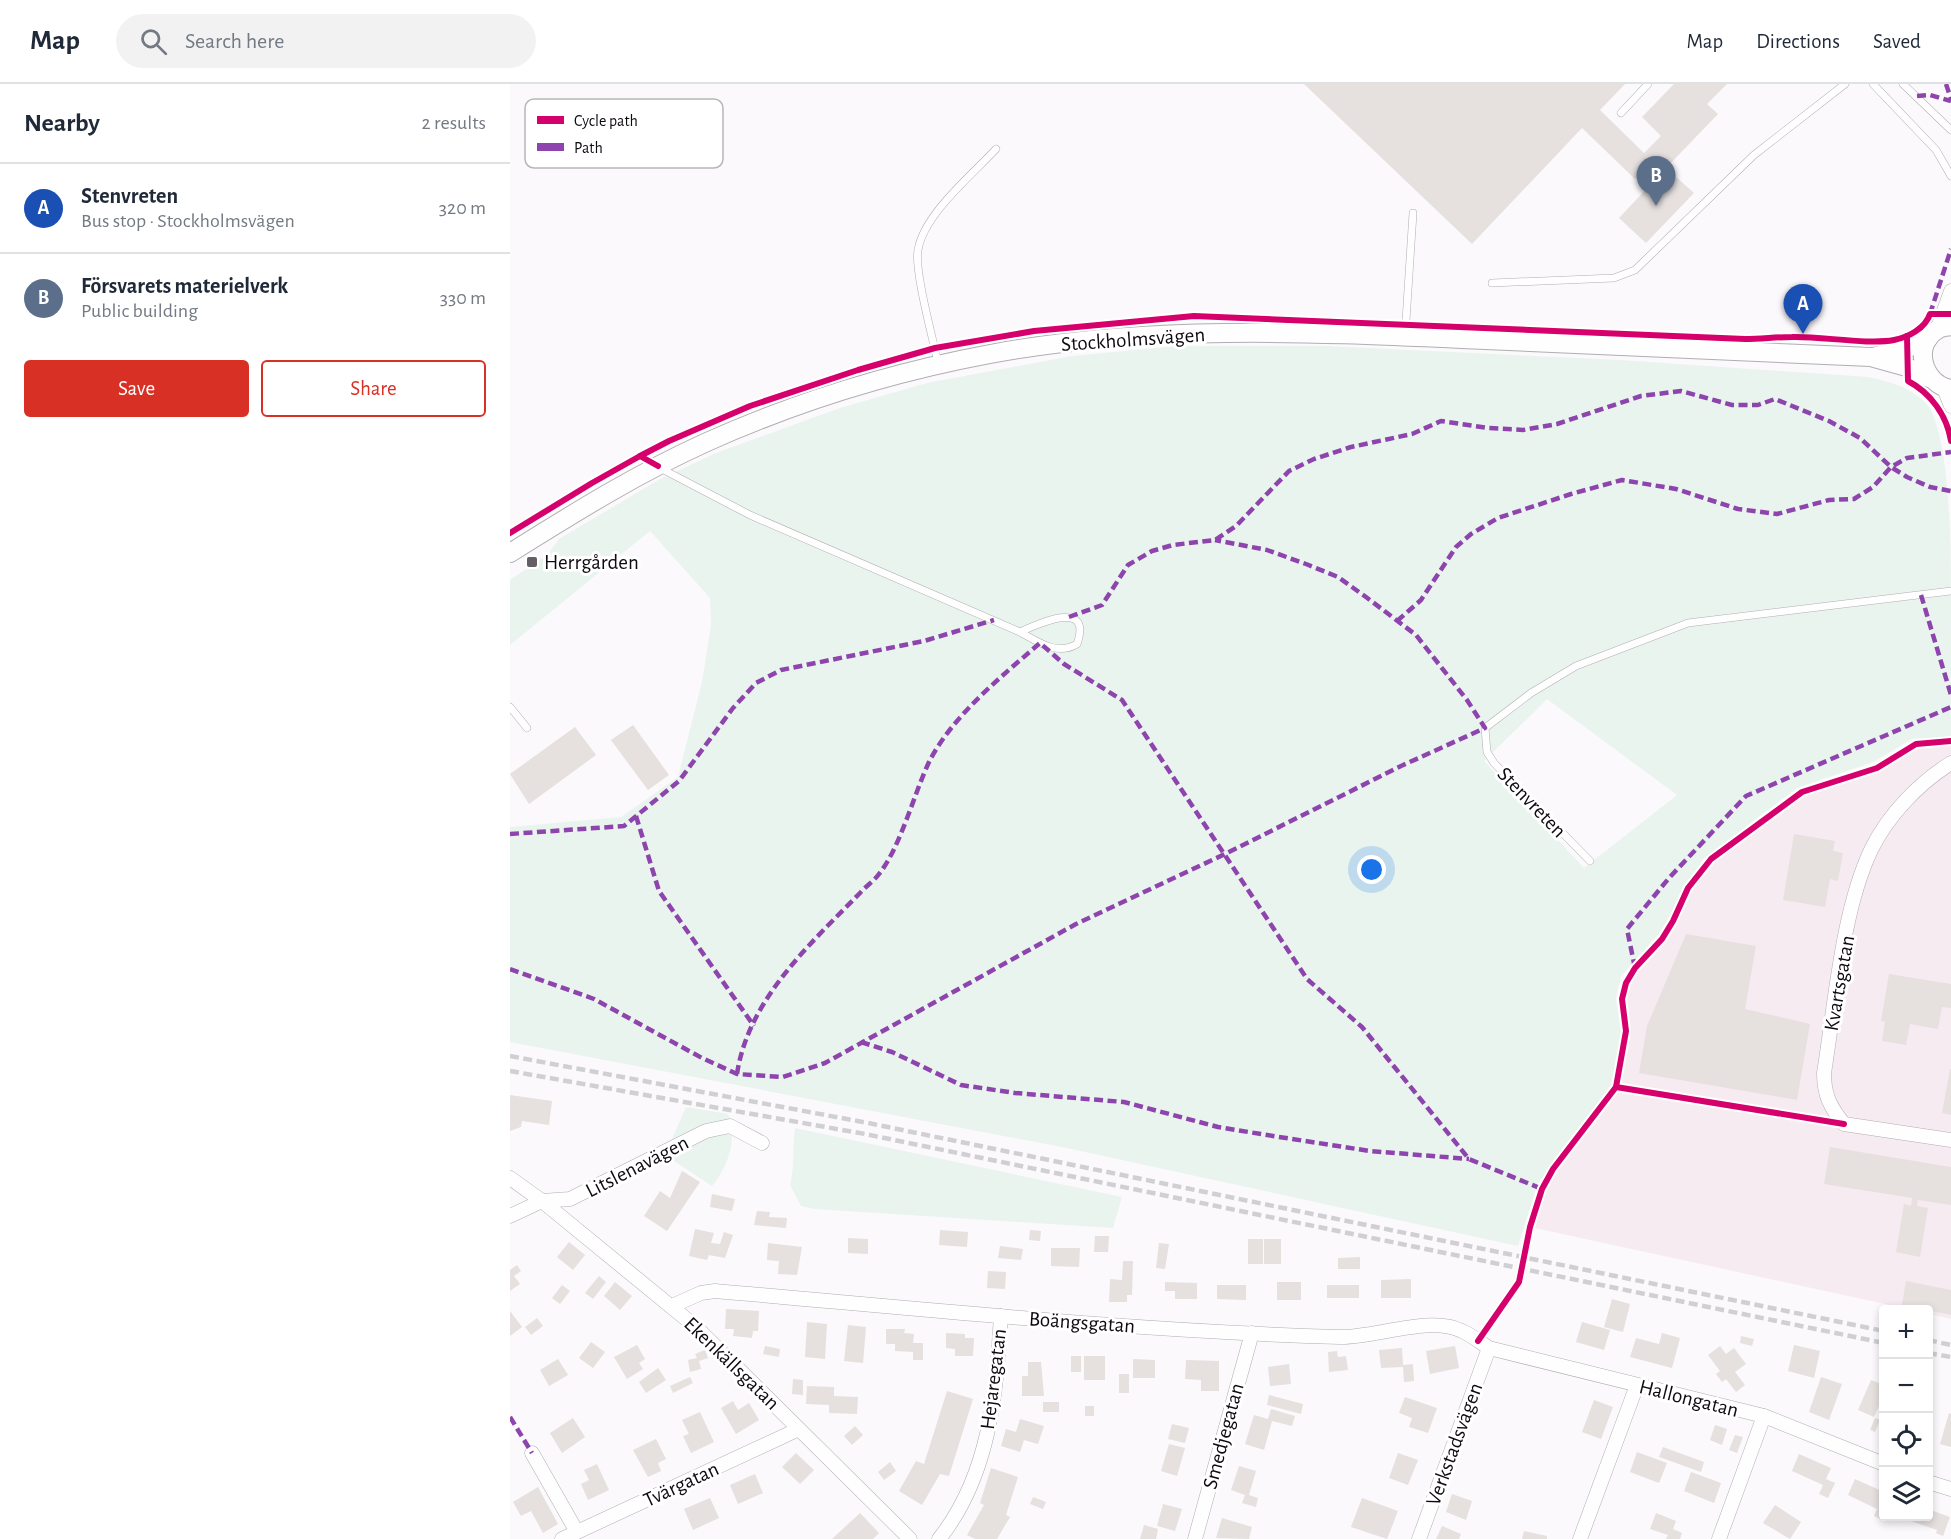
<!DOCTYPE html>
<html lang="en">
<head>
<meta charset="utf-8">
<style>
	:root { --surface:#fff; --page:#f2f2f3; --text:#1f2937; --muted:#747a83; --line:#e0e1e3; --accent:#d93025 }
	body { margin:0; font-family:"Alegreya Sans",sans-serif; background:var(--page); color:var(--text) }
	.controls { position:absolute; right:18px; bottom:18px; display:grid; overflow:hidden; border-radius:6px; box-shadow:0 3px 9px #0003 }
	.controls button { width:54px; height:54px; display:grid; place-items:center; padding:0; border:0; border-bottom:2px solid var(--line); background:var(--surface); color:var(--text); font:30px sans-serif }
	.you { position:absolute; left:862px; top:786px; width:21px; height:21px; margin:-15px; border:4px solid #fff; border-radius:50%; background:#1a73e8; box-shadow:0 0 0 9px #1a73e833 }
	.badge { display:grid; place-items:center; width:39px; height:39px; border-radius:50%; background:var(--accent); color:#fff; font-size:20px; font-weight:700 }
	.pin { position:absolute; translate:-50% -50px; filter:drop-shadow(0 2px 3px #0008) }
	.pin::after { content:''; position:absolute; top:32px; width:21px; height:18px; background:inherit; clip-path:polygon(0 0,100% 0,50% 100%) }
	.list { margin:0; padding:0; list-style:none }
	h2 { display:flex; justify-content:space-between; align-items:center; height:78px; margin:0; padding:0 24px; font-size:26px }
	h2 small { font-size:20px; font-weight:400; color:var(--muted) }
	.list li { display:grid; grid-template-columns:39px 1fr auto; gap:18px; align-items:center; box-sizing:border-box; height:90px; padding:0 24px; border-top:2px solid var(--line) }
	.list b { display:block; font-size:22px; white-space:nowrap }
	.list p { margin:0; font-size:20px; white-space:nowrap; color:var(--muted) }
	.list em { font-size:20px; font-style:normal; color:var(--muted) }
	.actions { display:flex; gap:12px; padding:18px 24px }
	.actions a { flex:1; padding:14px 0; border:2px solid var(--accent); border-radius:6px; text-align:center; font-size:21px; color:var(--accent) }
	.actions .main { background:var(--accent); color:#fff }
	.icon { flex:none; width:33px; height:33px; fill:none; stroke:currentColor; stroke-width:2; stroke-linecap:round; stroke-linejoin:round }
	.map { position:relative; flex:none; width:1441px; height:1455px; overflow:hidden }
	header { display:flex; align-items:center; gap:36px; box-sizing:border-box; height:84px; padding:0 30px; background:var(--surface); border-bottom:2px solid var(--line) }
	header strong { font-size:28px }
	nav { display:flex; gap:33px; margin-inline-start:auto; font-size:21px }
	.search { width:420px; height:54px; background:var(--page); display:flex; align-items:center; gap:15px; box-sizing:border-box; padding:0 21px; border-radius:33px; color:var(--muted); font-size:22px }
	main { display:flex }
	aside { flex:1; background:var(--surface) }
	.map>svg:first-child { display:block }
</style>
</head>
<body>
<header>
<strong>Map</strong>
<div class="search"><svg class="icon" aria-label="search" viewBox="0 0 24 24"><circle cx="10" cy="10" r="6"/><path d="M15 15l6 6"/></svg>Search here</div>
<nav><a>Map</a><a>Directions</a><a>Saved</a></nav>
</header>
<main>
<aside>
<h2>Nearby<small>2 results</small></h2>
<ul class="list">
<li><span class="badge" style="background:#1a4fb4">A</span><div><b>Stenvreten</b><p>Bus stop · Stockholmsvägen</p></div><em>320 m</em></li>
<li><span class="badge" style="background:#5c6f8a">B</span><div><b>Försvarets materielverk</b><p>Public building</p></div><em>330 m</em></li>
</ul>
<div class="actions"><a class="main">Save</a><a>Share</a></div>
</aside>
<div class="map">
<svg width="1441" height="1455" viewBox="0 0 1441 1455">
	<rect width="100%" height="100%" fill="#fbf9fc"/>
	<path fill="#f7ebf2" d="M1441 657V1235L1419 1230 1418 1226 1398 1225 1020 1143 1032 1105 1043 1085 1106 1003 1116 947 1112 915 1116 899 1125 884 1152 855 1163 837 1188 788 1201 775 1292 708 1367 684 1406 660Z"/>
	<g fill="#e9f4ee" fill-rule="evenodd">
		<path d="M667 262H817L1110 276 1359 293C1381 298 1404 304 1419 323 1441 361 1441 468 1441 516 1441 561 1441 607 1441 653L1402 655 1363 678 1287 704 1193 775 1149 850 1111 892 1106 914 1111 948 1101 1002 1028 1099 1008 1162 552 1063 0 958V743L111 733 168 693 192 598 201 541 200 514 140 447 0 561V496L37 471 49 455 150 395 206 369 330 324 417 299 562 272ZM1037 615 1167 711 1074 784 974 677Z"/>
		<path d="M176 1023 218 1030C228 1054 218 1083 202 1102L155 1071Z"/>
		<path d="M285 1044 612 1113 603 1144 305 1125 291 1122 280 1101C285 1082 282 1063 285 1044Z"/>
	</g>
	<g fill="#e6e0df">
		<path d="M794 0H1115L1090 26 1134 69 1151 52 1132 33 1164 0H1217L1197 20 1208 30 1156 84 1184 109 1136 159 1109 134 1140 101 1129 91 1125 95 1072 44 962 160Z"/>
		<path d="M123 641 159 691 138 706 101 656Z"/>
		<path d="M65 643 86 671 19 720 0 690Z"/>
		<path d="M1284 750 1325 757 1323 767 1333 769 1328 797 1320 795 1315 823 1273 816Z"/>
		<path d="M1176 850 1246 862 1235 925 1300 940 1287 1016 1129 989 1137 942Z"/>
		<path d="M1379 890 1441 900V924L1432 923 1428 945 1400 940 1396 961 1372 957 1375 938 1371 937Z"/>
		<path d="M1440 985H1441V1031L1432 1029Z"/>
		<path d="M0 1011 42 1017 39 1041 12 1037 11 1043 0 1047Z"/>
		<path d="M1320 1063 1441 1083V1121L1408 1116 1407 1122 1418 1124 1410 1173 1386 1168 1394 1120 1401 1122 1402 1114 1314 1100Z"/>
		<path d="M172 1087 190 1098 157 1147 134 1132 150 1107 160 1114Z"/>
		<path d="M202 1110 225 1115 222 1127 200 1123Z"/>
		<path d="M247 1127 260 1128 259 1133 277 1134 276 1144 244 1141Z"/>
		<path d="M185 1145 204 1149 201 1159 210 1160 214 1148 223 1151 215 1174 199 1171 197 1176 179 1172Z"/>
		<path d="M430 1146 458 1148 457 1163 429 1161Z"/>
		<path d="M520 1146 531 1147 530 1157 519 1156Z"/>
		<path d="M585 1152H599L598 1168H584Z"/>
		<path d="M338 1154 358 1155V1170L338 1169Z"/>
		<rect x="738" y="1155" width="15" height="25"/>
		<rect x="754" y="1155" width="17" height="25"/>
		<path d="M59 1158 75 1171 63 1186 47 1173Z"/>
		<path d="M258 1159 292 1163 287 1191 268 1190 269 1177 257 1176Z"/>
		<path d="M649 1159 659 1160 655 1185 646 1184Z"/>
		<path d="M490 1162 513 1165 511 1176 488 1174Z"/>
		<path d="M541 1164H570L569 1183 541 1182Z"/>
		<path d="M850 1173V1185H828V1174Z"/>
		<path d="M613 1177H623L622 1211H617V1218H599L600 1195 612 1196Z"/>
		<path d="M7 1181 11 1187 4 1192 10 1200 0 1207V1186Z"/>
		<path d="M478 1187 496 1188 495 1205 477 1204Z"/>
		<path d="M89 1192 96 1198 83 1215 75 1209Z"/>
		<path d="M901 1195V1214H871V1196Z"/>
		<path d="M1396 1197 1441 1206V1231L1392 1221Z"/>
		<path d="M105 1198 122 1212 110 1226 94 1212Z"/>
		<path d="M655 1198 687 1199V1215H665V1207H655Z"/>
		<rect x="767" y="1198" width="24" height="18"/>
		<path d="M52 1201 60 1207 50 1220 42 1214Z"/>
		<path d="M707 1201H736V1216L707 1215Z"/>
		<rect x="817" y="1201" width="32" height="13"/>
		<path d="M1102 1215 1120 1220 1113 1248 1094 1243Z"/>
		<path d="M216 1225 249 1227 248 1247H243L242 1254 223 1252 224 1245H215Z"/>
		<path d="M0 1227 12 1243 0 1252Z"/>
		<path d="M27 1234 33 1242 21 1251 15 1243Z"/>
		<path d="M297 1238 317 1240 315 1275 295 1273Z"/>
		<path d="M1072 1238 1100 1246 1094 1266 1066 1258Z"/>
		<path d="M338 1241 356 1243 353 1279 334 1277Z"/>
		<path d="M376 1245H395L394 1249 404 1250 403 1259H413V1276H403V1268L385 1267V1260H376Z"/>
		<path d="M436 1249 455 1250V1254H464L463 1272H445V1265L436 1264Z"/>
		<path d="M1152 1249 1170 1254 1162 1284 1120 1273 1126 1254 1149 1260Z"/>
		<path d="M1231 1252 1244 1255 1242 1262 1230 1259Z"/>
		<path d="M81 1258 95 1268 83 1284 69 1274Z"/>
		<path d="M127 1261 135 1275 129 1279 133 1285 117 1295 104 1273Z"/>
		<path d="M1284 1261 1310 1267 1304 1294 1278 1287Z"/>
		<path d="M255 1262 270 1265 269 1273 253 1270Z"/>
		<path d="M945 1262 949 1284 920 1290 916 1267Z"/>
		<path d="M1210 1262 1216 1270 1224 1264 1236 1280 1225 1288 1235 1301 1226 1308 1216 1295 1212 1298 1206 1290 1210 1287 1198 1271Z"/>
		<path d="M892 1264 893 1281 903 1280 904 1297 894 1298 893 1283 871 1284 869 1266Z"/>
		<path d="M195 1266 198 1274 189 1277 191 1285 180 1288 178 1276 187 1274 185 1270Z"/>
		<path d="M827 1267 828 1273 836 1272 838 1286 819 1288 818 1268Z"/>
		<rect x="561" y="1272" width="10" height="16"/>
		<rect x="574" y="1272" width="21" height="24"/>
		<path d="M48 1275 58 1291 39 1302 30 1286Z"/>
		<path d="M623 1275 645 1276V1294H623Z"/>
		<path d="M676 1276 709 1277V1307H691V1296L675 1295Z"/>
		<path d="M518 1278H531L534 1312H512V1292H518Z"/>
		<path d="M779 1280 781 1300 760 1302 758 1283Z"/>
		<path d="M148 1284 156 1296 136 1309 129 1298Z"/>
		<rect x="609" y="1290" width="10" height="19"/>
		<path d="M180 1293 183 1299 163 1309 160 1302Z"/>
		<path d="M1311 1293 1332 1300 1319 1336 1299 1328Z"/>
		<path d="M283 1295 293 1296V1311L282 1310Z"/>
		<path d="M1361 1296 1374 1301V1311L1364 1333 1348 1326Z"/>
		<path d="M297 1302 324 1303V1312L348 1313 347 1330 319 1329V1321L296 1320Z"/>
		<path d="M437 1307 463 1315 439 1392 430 1390 412 1421 389 1407 406 1377 414 1380Z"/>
		<path d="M759 1311 793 1320 791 1330 757 1321Z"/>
		<path d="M895 1313 927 1324 918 1349 899 1343 902 1334 889 1329Z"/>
		<path d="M1084 1316 1103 1323 1091 1355 1072 1348Z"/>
		<path d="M223 1317 228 1326 239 1319 249 1336 226 1350 211 1324Z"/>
		<rect x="533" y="1318" width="16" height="10"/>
		<rect x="575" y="1322" width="9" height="10"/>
		<path d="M761 1325 785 1332 782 1342 762 1337 754 1366 735 1360 744 1331 758 1335Z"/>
		<path d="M190 1328 204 1358 181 1369 173 1352 179 1350 172 1336Z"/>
		<path d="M1439 1329 1441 1330V1363L1430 1360Z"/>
		<path d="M63 1334 75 1353 52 1369 40 1349Z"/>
		<path d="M1365 1334 1370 1336 1365 1348 1360 1346Z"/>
		<path d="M510 1335 534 1342 528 1360 514 1356 510 1368 491 1362 496 1345 506 1348Z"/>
		<path d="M662 1340 679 1344 675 1359 658 1355Z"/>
		<path d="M1205 1341 1217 1345 1212 1361 1200 1356Z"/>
		<path d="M345 1342 353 1351 342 1361 334 1352Z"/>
		<path d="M1225 1351 1233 1353 1227 1369 1219 1366Z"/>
		<path d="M146 1355 156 1375 148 1379 151 1387 138 1393 123 1366Z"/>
		<path d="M659 1360 675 1364 667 1392 651 1387Z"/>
		<path d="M1153 1363 1194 1378 1191 1388 1149 1373Z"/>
		<path d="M1127 1368 1157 1379 1149 1399 1120 1388Z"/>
		<path d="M286 1369 304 1386 290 1400 272 1383Z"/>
		<path d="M888 1369 908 1376 898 1401 879 1394Z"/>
		<path d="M1289 1370 1321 1384 1316 1395 1325 1399 1318 1414 1309 1410 1313 1401 1282 1387Z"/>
		<path d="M380 1378 386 1387 374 1396 368 1388Z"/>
		<path d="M87 1380 99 1406 78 1416 71 1400 79 1396 74 1386Z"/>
		<path d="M729 1382 746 1387 739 1411 748 1414 746 1423 732 1419 735 1411 721 1406Z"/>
		<path d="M481 1384 508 1393 496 1431 500 1433 487 1455H465L457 1451 474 1421 470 1419Z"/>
		<path d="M1181 1388 1211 1399 1204 1419 1174 1407Z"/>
		<path d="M245 1390 253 1409 228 1420 220 1401Z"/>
		<path d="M1345 1395 1374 1408 1371 1416 1374 1432H1377L1375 1437 1364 1432 1367 1425 1338 1411Z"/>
		<path d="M28 1403 48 1440 33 1449 21 1427 11 1432 3 1418Z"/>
		<path d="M942 1410 962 1417 956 1436 936 1428Z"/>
		<path d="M523 1413 536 1418 533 1425 520 1420Z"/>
		<path d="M200 1414 209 1434 183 1446 174 1425Z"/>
		<path d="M852 1414 888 1427 877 1455 841 1443Z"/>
		<path d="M653 1420 672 1425 665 1447 647 1442Z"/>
		<path d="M1265 1421 1291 1438 1280 1455 1253 1439Z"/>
		<path d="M1418 1425 1440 1433 1433 1452 1426 1449 1427 1446 1389 1433 1418 1432Z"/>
		<path d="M350 1429 369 1449 363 1455H322Z"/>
		<path d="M1146 1429 1166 1437 1163 1445 1172 1449 1170 1455H1156L1158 1451 1140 1445Z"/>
		<path d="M712 1434 742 1443 739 1455 706 1454Z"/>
		<path d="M634 1441 648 1445 646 1455H630Z"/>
		<path d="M932 1442 951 1450 949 1455H926Z"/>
		<path d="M1014 1447 1037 1452V1455H1012Z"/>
	</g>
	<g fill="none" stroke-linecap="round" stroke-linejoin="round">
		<g stroke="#b1adb2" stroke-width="8">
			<g id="lane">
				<path d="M1363 0 1426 66 1441 92"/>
				<path d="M1393 0 1441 46"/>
				<path d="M1111 29 1138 0"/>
				<path d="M982 199 1104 194 1125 186 1244 71 1335 0"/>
				<path d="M895 252 903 129"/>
				<path d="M428 279C423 255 404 186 408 166 414 130 462 91 486 65"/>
				<path d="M150 384 240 431 510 548C528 558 547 572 567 560 583 514 528 540 510 548"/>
				<path d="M0 623 17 644"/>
				<path d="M1080 777 984 679 977 668 975 644 1021 609 1066 582 1178 539 1441 507"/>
			</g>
		</g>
		<g stroke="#b1adb2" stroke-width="15">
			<g id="street">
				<path d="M1427 246 1441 207"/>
				<path d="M1434 304 1441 322"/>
				<path d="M1441 679C1409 699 1378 731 1361 766 1332 827 1325 921 1314 989 1314 1011 1320 1023 1334 1040L1441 1056"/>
				<path d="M0 1094 32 1117 186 1243 400 1455"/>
				<path d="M0 1132 32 1117 60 1115 196 1047 220 1042 252 1059"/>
				<path d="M162 1222 191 1209 205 1207C413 1225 621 1247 830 1253 866 1254 919 1231 952 1247 961 1251 970 1258 979 1264L1254 1332 1374 1380"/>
				<path d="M22 1369 67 1448"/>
				<path d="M1418 1398 1441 1405"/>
				<path d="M52 1455 289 1345"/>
				<path d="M429 1455C480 1391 486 1310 491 1232"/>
				<path d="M685 1455 742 1249"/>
				<path d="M909 1455 979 1264"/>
				<path d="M1070 1455 1127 1301"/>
				<path d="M1209 1455 1254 1332"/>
			</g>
		</g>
		<g stroke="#b1adb2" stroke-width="20">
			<g id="secondary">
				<path d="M1441 242C1437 243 1430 243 1427 246 1401 262 1414 301 1441 305"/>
				<path d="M1366 272 1391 267 1418 255"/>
				<path d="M0 469C64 429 128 389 197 358 286 318 384 288 480 270 635 241 795 248 952 255 1088 261 1225 267 1361 273L1397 283 1419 294"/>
			</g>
		</g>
		<use href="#lane" stroke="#fefeff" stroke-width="7"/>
		<use href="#street" stroke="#fefeff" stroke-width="14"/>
		<use href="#secondary" stroke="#fefeff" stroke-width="18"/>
		<g stroke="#d0cfd1" stroke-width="4.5" stroke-dasharray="9 4.5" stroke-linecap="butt">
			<path d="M0 972 358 1039 1374 1247"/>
			<path d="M0 987 355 1050 1374 1259"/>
			<path d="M1418 1256 1441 1261"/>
			<path d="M1418 1269 1441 1273"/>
		</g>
		<g stroke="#8e44ad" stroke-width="4.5" stroke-dasharray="9 4.5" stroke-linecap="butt">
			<path d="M1436 0 1441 15"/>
			<path d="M1407 12 1420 11 1441 17"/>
			<path d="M1420 230 1441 165"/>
			<path d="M1411 511 1441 611"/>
			<path d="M559 533 592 521 618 481 642 467 663 461 705 456 726 442 779 387 804 375 841 363 902 350 931 337 978 344 1013 346 1047 340 1131 312 1171 307 1222 321H1248L1265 315 1319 337 1350 354 1381 383 1397 393 1420 403 1441 407"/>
			<path d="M887 537 911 516 946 463 961 450 988 434 1061 410 1112 396 1166 405 1228 425 1267 430 1319 416 1344 415 1363 403 1381 383 1397 374 1441 368"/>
			<path d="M126 732 149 807 244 942"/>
			<path d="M0 750 114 742 169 697 223 624 246 599 271 586 414 557 484 536"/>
			<path d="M1125 884 1117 845 1159 794 1236 712 1441 623"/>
			<path d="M0 885 84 915 192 974 227 990 273 993 315 979 566 840 715 770 891 682 975 644 957 616 906 551 856 513 828 493 796 480 757 466 705 456"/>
			<path d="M351 958 382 968 451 1001 505 1009 614 1018 708 1043 763 1052 860 1067 959 1075"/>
			<path d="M227 990C238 916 300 860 350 809 356 802 364 797 369 790 390 764 404 710 419 678 443 631 491 593 530 559L554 580 612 616 797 895 852 943 959 1075 1032 1105 1033 1102"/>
			<path d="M0 1333 22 1369"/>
		</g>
		<g stroke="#fff" stroke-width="10">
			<g id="cycleway">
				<path d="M1397 252 1398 297C1421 309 1437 332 1441 357"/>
				<path d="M130 372 159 357 240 322 348 286 425 264 524 247 684 232 1235 255C1251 255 1266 253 1282 253 1310 252 1358 261 1384 256 1398 253 1415 245 1420 230H1441"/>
				<path d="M0 449 82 399 130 372 148 382"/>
				<path d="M1106 1003 1334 1040"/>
				<path d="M968 1257 1009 1198 1020 1143 1032 1105 1043 1085 1106 1003 1116 947 1112 915 1116 899 1125 884 1152 855 1163 837 1178 804 1201 775 1292 708 1367 684 1406 660 1441 657"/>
			</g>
		</g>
		<use href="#cycleway" stroke="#d6006c" stroke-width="6"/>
	</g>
	<rect fill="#625e63" stroke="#fff" stroke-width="2" x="16" y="472" width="12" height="12" rx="3"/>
	<g text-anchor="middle" stroke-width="6" stroke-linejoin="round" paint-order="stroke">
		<g font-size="21" fill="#0f0a11" stroke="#fff">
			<text transform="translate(623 255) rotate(-4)" y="7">Stockholmsvägen</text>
			<text transform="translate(1022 718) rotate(46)" y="7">Stenvreten</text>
			<text transform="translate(1329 899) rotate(-80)" y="7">Kvartsgatan</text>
			<text transform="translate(127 1082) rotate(-27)" y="7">Litslenavägen</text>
			<text transform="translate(572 1238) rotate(4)" y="7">Boängsgatan</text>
			<text transform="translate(222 1279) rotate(44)" y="7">Ekenkällsgatan</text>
			<text transform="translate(483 1295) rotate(-83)" y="7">Hejaregatan</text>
			<text transform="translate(1179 1314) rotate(14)" y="7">Hallongatan</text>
			<text transform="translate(713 1352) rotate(-75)" y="7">Smedjegatan</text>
			<text transform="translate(944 1360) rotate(-70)" y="7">Verkstadsvägen</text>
			<text transform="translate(171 1400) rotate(-25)" y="7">Tvärgatan</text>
		</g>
		<g font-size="21" fill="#0f0a11" stroke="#fff" text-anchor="start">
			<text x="34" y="485">Herrgården</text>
		</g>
	</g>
	<rect x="15" y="15" width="198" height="69" rx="9" fill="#fff" stroke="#b7b6b8" stroke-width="1.5"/>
	<rect x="27" y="32" width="27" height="8" fill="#d6006c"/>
	<rect x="27" y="59" width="27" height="8" fill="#8e44ad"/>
	<g font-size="16" fill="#0f0a11">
		<text x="64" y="42">Cycle path</text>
		<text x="64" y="69">Path</text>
	</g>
</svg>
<div class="controls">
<button>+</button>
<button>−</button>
<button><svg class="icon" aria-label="locate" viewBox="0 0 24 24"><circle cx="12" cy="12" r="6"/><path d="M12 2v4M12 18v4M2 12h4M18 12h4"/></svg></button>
<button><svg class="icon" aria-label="layers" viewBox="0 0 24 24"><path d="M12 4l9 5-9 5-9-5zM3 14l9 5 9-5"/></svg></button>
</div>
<div class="you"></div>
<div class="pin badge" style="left:1293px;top:250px;background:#1a4fb4">A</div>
<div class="pin badge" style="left:1146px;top:122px;background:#5c6f8a">B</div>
</div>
</main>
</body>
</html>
